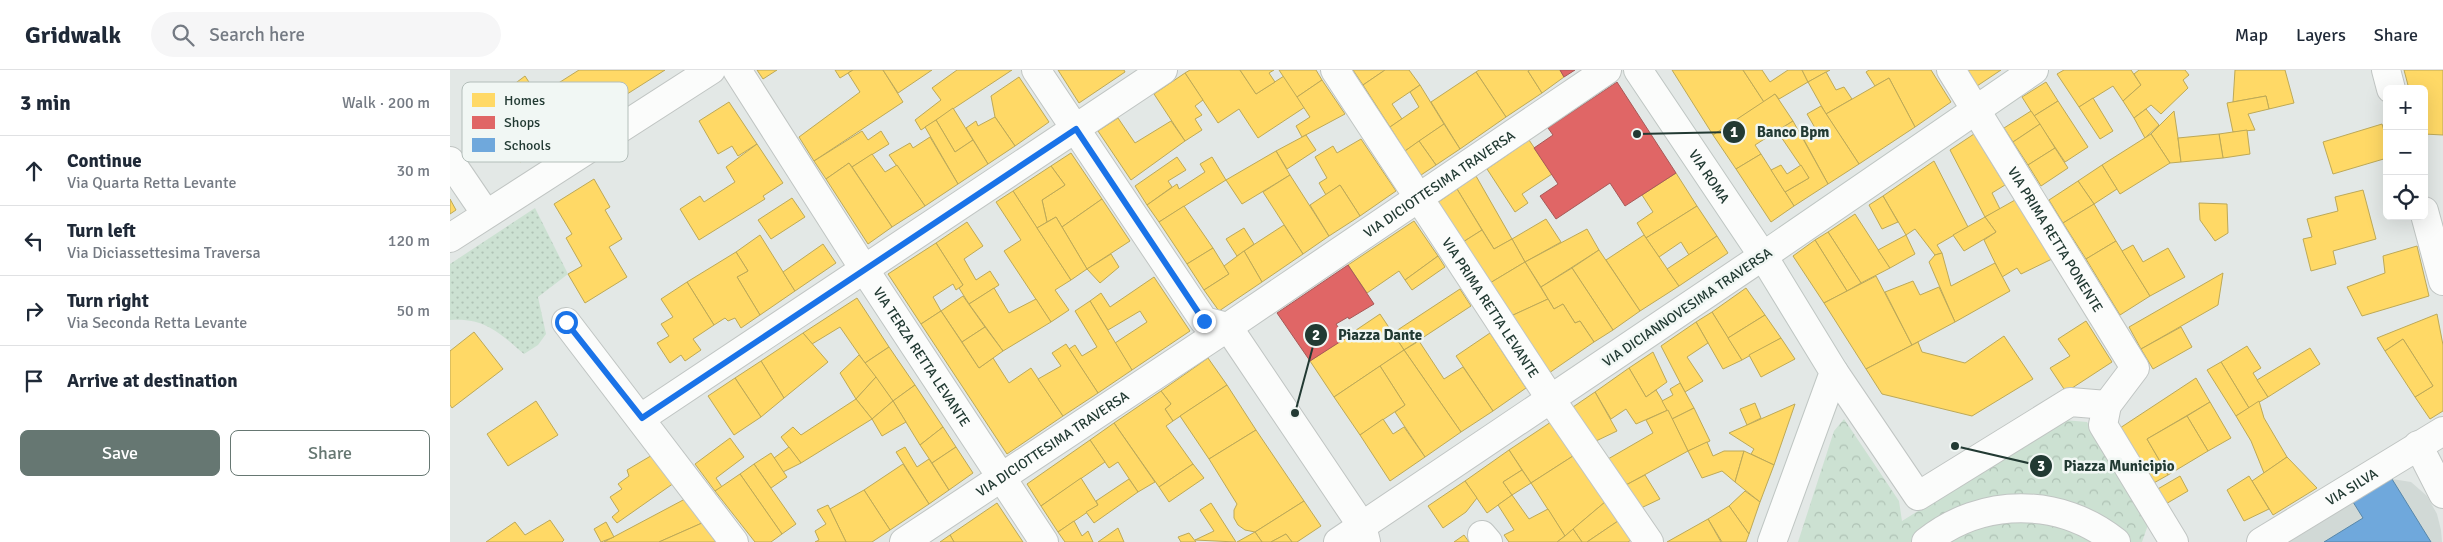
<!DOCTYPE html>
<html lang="en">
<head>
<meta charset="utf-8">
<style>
	:root { --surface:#fff; --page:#f6f6f7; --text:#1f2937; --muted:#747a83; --line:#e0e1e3; --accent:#667772 }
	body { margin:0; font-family:Signika,sans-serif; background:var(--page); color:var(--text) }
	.controls { position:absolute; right:15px; top:15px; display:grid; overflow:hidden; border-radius:8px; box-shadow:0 5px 20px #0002 }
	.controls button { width:45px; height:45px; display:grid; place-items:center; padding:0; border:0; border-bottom:1px solid var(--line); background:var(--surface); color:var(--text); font:25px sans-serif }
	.stop { position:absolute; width:15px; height:15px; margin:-11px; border:4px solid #1a73e8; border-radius:50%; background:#fff }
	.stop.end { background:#1a73e8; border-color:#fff; box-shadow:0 1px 5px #0008 }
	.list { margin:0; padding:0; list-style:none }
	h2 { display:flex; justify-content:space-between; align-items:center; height:65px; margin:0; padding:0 20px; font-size:21px }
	h2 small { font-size:16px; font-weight:400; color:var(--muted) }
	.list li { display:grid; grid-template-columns:32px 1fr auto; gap:15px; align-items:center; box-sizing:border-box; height:70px; padding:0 20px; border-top:1px solid var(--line) }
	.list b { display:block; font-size:19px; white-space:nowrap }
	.list p { margin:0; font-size:16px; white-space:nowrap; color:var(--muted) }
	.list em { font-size:16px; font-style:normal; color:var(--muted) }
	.actions { display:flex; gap:10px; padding:15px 20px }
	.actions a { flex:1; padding:11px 0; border:1px solid var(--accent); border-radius:8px; text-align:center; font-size:18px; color:var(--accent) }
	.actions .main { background:var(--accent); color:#fff }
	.icon { flex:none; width:28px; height:28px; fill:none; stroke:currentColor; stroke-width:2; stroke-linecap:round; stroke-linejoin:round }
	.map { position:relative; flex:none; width:1993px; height:472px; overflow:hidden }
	header { display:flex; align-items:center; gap:30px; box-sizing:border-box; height:70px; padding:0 25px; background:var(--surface); border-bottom:1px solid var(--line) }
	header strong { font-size:24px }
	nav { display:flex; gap:28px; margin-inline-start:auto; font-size:18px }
	.search { width:350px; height:45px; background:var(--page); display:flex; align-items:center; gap:12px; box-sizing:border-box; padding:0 18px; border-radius:28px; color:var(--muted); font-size:19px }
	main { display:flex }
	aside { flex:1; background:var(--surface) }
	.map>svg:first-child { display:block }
</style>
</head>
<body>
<header>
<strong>Gridwalk</strong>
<div class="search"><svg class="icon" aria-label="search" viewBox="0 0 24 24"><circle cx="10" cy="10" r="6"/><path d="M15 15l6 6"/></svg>Search here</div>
<nav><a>Map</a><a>Layers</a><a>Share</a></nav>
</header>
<main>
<aside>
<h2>3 min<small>Walk · 200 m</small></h2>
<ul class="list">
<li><svg class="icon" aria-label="ahead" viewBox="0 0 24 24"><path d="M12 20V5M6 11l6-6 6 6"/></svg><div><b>Continue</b><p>Via Quarta Retta Levante</p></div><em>30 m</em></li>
<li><svg class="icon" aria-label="left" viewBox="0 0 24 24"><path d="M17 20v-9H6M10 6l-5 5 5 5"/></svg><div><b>Turn left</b><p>Via Diciassettesima Traversa</p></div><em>120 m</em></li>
<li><svg class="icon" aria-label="right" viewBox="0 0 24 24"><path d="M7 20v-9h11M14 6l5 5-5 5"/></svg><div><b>Turn right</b><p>Via Seconda Retta Levante</p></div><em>50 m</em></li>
<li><svg class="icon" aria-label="arrive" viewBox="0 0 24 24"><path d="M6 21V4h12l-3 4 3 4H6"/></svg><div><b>Arrive at destination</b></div></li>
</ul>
<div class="actions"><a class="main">Save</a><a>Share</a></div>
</aside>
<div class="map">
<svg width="1993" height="472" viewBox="0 0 1993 472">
	<defs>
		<pattern id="grass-dots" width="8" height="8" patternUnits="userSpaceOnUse" patternTransform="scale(1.25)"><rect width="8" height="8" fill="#cce1d2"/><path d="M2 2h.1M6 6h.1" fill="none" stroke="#afc2b5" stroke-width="1.8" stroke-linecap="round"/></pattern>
		<pattern id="park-crowns" width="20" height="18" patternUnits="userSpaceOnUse" patternTransform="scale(1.25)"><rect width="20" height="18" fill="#cce1d2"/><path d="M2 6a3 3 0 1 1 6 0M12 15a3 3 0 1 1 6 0" fill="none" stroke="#afc2b5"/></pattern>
	</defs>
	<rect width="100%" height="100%" fill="#e3e8e6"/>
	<path fill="#d1d9d6" d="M1942 409 1961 412 1977 426 1987 444 1991 460 1992 472H1839Z"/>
	<path fill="url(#grass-dots)" d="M85 138 118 204 88 227 96 264 88 275 74 284C50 263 34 247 0 250V194Z"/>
	<path fill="url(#park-crowns)" d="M1394 349 1449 431 1452 451 1614 350 1637 352 1699 452 1692 472H1348L1384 361Z"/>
	<g fill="#ffd966" stroke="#bda957">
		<path d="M129 0H215L70 92 35 36 75 6 88 26Z"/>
		<path d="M307 0H327L313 9Z"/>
		<path d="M385 0H403L390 8Z"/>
		<path d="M403 0H433L453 32 364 91 349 67 410 22 398 3Z"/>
		<path d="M433 0H482L448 23Z"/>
		<path d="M507 0H562L471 60 465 50 491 30 482 18Z"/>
		<path d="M608 0H674L675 2 629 33Z"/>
		<path d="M740 0H790L806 24 834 6 855 37 808 68 789 39 768 53 735 3Z"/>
		<path d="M790 0H824L819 3 825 12 806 24Z"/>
		<path d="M829 0H866L872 10 847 27Z"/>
		<path d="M903 0H935L913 15Z"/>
		<path d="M935 0H959L970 15 942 34 952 49 940 57 913 15Z"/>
		<path d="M1029 0H1080L1078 1 1092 23 1056 47 1026 2Z"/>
		<path d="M1080 0H1110L1114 7 1092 23 1078 1Z"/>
		<path d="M1222 0H1293L1314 32 1263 65Z"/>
		<path d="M1293 0H1312L1320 12 1338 0H1352L1358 12 1329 29 1325 24 1314 32Z"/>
		<path d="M1352 0H1380L1358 12Z"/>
		<path d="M1419 0H1481L1501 32 1465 57 1439 8 1425 16 1416 2Z"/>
		<path d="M1516 0H1551L1527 16Z"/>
		<path d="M1614 0H1681L1691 15 1673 31 1663 16 1629 37 1607 4Z"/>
		<path d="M1689 0H1735L1739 5 1733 10 1738 18 1711 44 1701 35 1684 48 1673 31 1691 15 1684 4Z"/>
		<path d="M1785 0H1835L1844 33 1819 39 1816 26 1783 32Z"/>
		<path d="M1954 0H1993V65L1974 64V19H1959Z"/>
		<path d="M1026 2 1056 47 1010 79 981 32Z"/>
		<path d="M1376 2 1386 20 1394 17 1402 29 1376 44 1358 12Z"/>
		<path d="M735 3 753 30 745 36 752 45 745 49 752 60 735 71 704 24Z"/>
		<path d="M569 7 599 52 565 76 545 47 541 26Z"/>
		<path d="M1439 8 1465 57 1409 94 1376 44Z"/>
		<path d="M872 10 895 44 852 67 846 56 860 47 847 27Z"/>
		<path d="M1596 12 1608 31 1584 46 1572 27Z"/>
		<path d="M970 15 994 54 955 81 940 57 969 37 960 22Z"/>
		<path d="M1325 24 1343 51 1305 75 1311 84 1286 99 1263 65Z"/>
		<path d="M1816 26 1819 39 1798 44 1805 60 1783 62 1777 33Z"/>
		<path d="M1643 28 1663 61 1650 69 1629 37Z"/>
		<path d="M1608 31 1638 77 1615 92 1584 46Z"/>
		<path d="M279 32 307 74 288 86 282 76 268 84 249 51Z"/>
		<path d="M1371 36 1409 94 1378 114 1354 70 1368 63 1357 44Z"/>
		<path d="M503 38 523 70 505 82 486 50Z"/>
		<path d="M1696 39 1709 55 1695 68 1684 48Z"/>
		<path d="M1581 41 1590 54 1563 72 1554 58Z"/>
		<path d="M1724 41 1728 68 1731 92 1720 93 1701 64Z"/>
		<path d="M545 47 565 76 538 94 516 58 526 51 528 56Z"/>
		<path d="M668 48 685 73 721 51 735 71 681 110 648 61Z"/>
		<path d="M486 50 505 82 523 70 538 94 508 114 475 57Z"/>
		<path d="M1343 51 1378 114 1344 136 1335 122 1359 108 1327 61Z"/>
		<path d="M994 54 1010 79 986 95 969 71Z"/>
		<path d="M1590 54 1605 78 1578 95 1563 72Z"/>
		<path d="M1932 54 1937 71V88L1883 104 1873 72Z"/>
		<path d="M1797 60 1800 84 1773 88 1769 64Z"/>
		<path d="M412 61 418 70 431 61 439 74 402 97 399 93 376 109 364 91Z"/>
		<path d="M1524 64 1555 115 1542 123 1550 139 1535 147 1500 80Z"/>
		<path d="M1701 64 1720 93 1670 124 1652 95Z"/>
		<path d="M1769 64 1773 88 1731 92 1728 68Z"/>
		<path d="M856 65 866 80 837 99 826 81Z"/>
		<path d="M480 67 508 114 475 136 439 85 460 73 463 78Z"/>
		<path d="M911 69 946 121 910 146 890 115 876 125 869 113 877 108 865 87 883 76 887 83Z"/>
		<path d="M1079 70 1102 104 1072 124 1078 133 1065 142 1037 99Z"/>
		<path d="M969 71 986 95 971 105 955 81Z"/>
		<path d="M307 74 333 113 313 126 315 129 249 170 230 139 250 126 254 132 285 112 276 97Z"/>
		<path d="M1605 78 1618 98 1591 116 1578 95Z"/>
		<path d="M826 81 840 105 792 134 776 110Z"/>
		<path d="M621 83 652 129 612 157 606 147 597 152 592 130 615 115 601 96Z"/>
		<path d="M422 84 435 102 447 95 475 136 442 157 402 97Z"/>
		<path d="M1311 84 1344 136 1321 152 1286 99Z"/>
		<path d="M727 87 736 100 718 111 722 117 697 135 685 116Z"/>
		<path d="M762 87 776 110 709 152 697 135 727 114 729 119 755 102 750 94Z"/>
		<path d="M1484 91 1518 157 1487 175 1492 183 1485 185 1465 159 1456 165 1433 126Z"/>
		<path d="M399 93 442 157 418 174 376 109Z"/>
		<path d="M1331 95 1337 104 1351 95 1359 108 1335 122 1321 100Z"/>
		<path d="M1652 95 1667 119 1644 134 1628 111Z"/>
		<path d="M601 96 615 115 592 130 597 152 587 158 563 121Z"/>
		<path d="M1226 103 1247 136 1196 168 1187 153 1203 142 1192 125Z"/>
		<path d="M840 105 879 166 853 184 813 122Z"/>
		<path d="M1026 106 1062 169 1044 179 1007 119Z"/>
		<path d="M144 109 160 137 155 140 172 169 159 177 177 207 135 233 118 204 132 196 116 168 122 164 104 134Z"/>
		<path d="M1628 111 1644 134 1613 153 1599 130Z"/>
		<path d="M890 115 910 146 879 166 860 135Z"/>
		<path d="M1007 119 1032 160 1013 172 987 133Z"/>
		<path d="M1913 120 1926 169 1883 181 1886 194 1861 201 1853 169 1862 167 1857 149 1888 141 1885 127Z"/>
		<path d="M563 121 621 210 605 220 619 240 601 252 554 181 571 170 546 132Z"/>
		<path d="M1433 126 1448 152 1432 159 1419 135Z"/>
		<path d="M342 128 355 147 321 169 308 150Z"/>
		<path d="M0 129 6 140 0 144Z"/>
		<path d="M652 129 680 171 637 199 612 157Z"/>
		<path d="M1565 130 1602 189 1571 204 1567 198 1552 207 1534 170 1546 162 1535 147Z"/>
		<path d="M1749 133 1777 134 1778 163 1765 171 1750 150Z"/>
		<path d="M1644 134 1666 171 1636 189 1613 153Z"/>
		<path d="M734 136 763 178 737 194 709 152Z"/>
		<path d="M1247 136 1267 166 1239 185 1231 172 1209 187 1196 168Z"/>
		<path d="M1405 144 1440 198 1411 213 1378 162Z"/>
		<path d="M606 147 637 199 621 210 587 158Z"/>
		<path d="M1535 147 1546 162 1514 181 1503 165Z"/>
		<path d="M1096 149 1111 172 1075 192 1062 169Z"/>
		<path d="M964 151 988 186 955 210 949 201 917 223 898 195Z"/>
		<path d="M517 152 533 176 514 189 526 210 540 201 549 215 519 234 509 218 513 215 486 173Z"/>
		<path d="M834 155 853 184 812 212 794 181Z"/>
		<path d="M794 158 804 174 787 186 776 169Z"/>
		<path d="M1137 159 1149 180 1091 217 1075 192Z"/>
		<path d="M1032 160 1044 179 1062 169 1075 192 1040 213 1013 172Z"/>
		<path d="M1378 162 1411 213 1397 221 1365 170Z"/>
		<path d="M310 165 345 221 310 245 287 207 298 201 286 182Z"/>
		<path d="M1194 165 1229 216 1190 241 1156 190Z"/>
		<path d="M1456 165 1465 184 1440 198 1428 180Z"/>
		<path d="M1267 166 1278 183 1229 216 1217 199Z"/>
		<path d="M1365 170 1397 221 1374 233 1343 186Z"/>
		<path d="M1666 171 1700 226 1670 245 1636 189Z"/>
		<path d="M486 173 513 215 506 220 503 214 483 227 491 241 471 254 438 204Z"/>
		<path d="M373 174 386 193 345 221 333 202Z"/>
		<path d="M1683 175 1693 192 1718 178 1735 207 1700 226 1672 181Z"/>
		<path d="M1967 176 1979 226 1912 246 1897 217 1935 203 1933 186Z"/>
		<path d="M763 178 779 204 754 220 737 194Z"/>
		<path d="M1149 180 1190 241 1163 260 1122 198Z"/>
		<path d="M794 181 812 212 769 241 754 220 779 204 774 196Z"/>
		<path d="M286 182 298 201 287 207 310 245 291 258 285 248 278 251 275 248 264 255 237 212Z"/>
		<path d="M1492 183 1501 216 1545 193 1560 221 1505 252 1479 192 1485 185Z"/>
		<path d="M661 184 669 197 650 213 637 199Z"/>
		<path d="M988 186 995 197 962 220 955 210Z"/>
		<path d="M1075 192 1098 229 1061 246 1040 213Z"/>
		<path d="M1122 198 1163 260 1144 272 1130 251 1125 253 1113 234 1104 239 1091 217Z"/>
		<path d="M1773 203 1768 235 1691 279 1679 257Z"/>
		<path d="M1426 206 1462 275 1416 299 1374 233Z"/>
		<path d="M704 207 740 261 682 300 665 273 697 252 690 241 658 260 640 231 651 223 660 237Z"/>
		<path d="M1463 211 1470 225 1489 217 1505 252 1462 275 1435 222Z"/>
		<path d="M237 212 264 255 243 269 251 280 235 291 231 285 220 293 207 273 219 266 211 254 223 247 211 229Z"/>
		<path d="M544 218 559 243 586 229 601 252 553 281 519 234Z"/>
		<path d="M1296 218 1315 245 1278 268 1262 242Z"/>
		<path d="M1010 219 1021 236 954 280 943 263Z"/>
		<path d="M513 226 535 257 512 272 491 241Z"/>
		<path d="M407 228 439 277 415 293 390 257 362 274 353 263Z"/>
		<path d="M1098 229 1104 239 1113 234 1125 253 1130 251 1144 272 1099 303 1061 246Z"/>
		<path d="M640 231 682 300 648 323 619 279 625 275 632 286 647 277 625 241Z"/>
		<path d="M491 241 529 298 543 288 559 313 581 298 613 346 557 384 471 254Z"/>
		<path d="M1262 242 1292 290 1273 299 1246 252Z"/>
		<path d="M930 244 954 280 884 327 860 291Z"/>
		<path d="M1987 244 1993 275V341L1980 349 1965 327 1983 316 1953 269 1935 281 1927 268Z"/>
		<path d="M1315 245 1331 268 1292 290 1278 268Z"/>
		<path d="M1636 251 1662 292 1616 322 1600 298 1620 286 1608 269Z"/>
		<path d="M1246 252 1258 273 1237 287 1253 311 1235 322 1211 276Z"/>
		<path d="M535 257 553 281 529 298 512 272Z"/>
		<path d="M1731 257 1742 277 1703 299 1691 279Z"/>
		<path d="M24 262 53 299 2 338 0 335V281Z"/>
		<path d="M353 263 378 292 334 328 311 291Z"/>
		<path d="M1040 263 1076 318 1043 341 1006 286Z"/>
		<path d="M1554 266 1583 309 1522 346 1432 324 1416 299 1468 272 1472 282 1515 293Z"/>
		<path d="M1331 268 1345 289 1311 307 1299 285Z"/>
		<path d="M1953 269 1983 316 1965 327 1935 281Z"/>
		<path d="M969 271 994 309 1013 297 1043 341 1011 362 954 280Z"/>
		<path d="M616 274 648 323 613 346 588 309 611 296 602 283Z"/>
		<path d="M1797 276 1811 298 1803 303 1818 327 1799 338 1771 292Z"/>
		<path d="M439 277 465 315 443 331 415 293Z"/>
		<path d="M1860 278 1870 294 1818 327 1807 310Z"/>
		<path d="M954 280 1011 362 975 387 945 342 955 335 930 296Z"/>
		<path d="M1203 282 1217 312 1196 327 1179 298Z"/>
		<path d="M409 285 426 307 406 329 390 303Z"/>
		<path d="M758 288 777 315 723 351 715 339 721 334 711 321Z"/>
		<path d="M311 291 334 328 311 347 285 308Z"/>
		<path d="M1771 292 1799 338 1786 346 1757 300Z"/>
		<path d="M930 296 955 335 910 365 884 327Z"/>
		<path d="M1179 298 1196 327 1206 320 1218 340 1186 354 1176 339 1161 349 1145 322Z"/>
		<path d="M426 307 443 331 422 349 406 329Z"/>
		<path d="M285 308 311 347 284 365 258 326Z"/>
		<path d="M1746 308 1760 332 1697 369 1718 405 1702 414 1670 358Z"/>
		<path d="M1230 313 1244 338 1222 349 1212 331 1223 325 1220 319Z"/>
		<path d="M465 315 493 357 470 375 443 331Z"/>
		<path d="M777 315 806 360 759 389 730 346Z"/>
		<path d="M711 321 721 334 715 339 723 351 716 356 743 394 709 417 664 353Z"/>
		<path d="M1145 322 1167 361 1146 371 1123 337Z"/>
		<path d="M406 329 422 349 351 393 331 367 343 357 351 365Z"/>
		<path d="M86 331 108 365 58 396 37 364Z"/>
		<path d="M443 331 456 352 432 366 422 349Z"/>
		<path d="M1809 331 1814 348 1837 387 1814 403 1801 371 1786 346Z"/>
		<path d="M1760 332 1781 368 1758 381 1737 346Z"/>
		<path d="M1305 333 1311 348 1297 355 1290 339Z"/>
		<path d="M1345 334 1324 395 1301 384 1304 379 1279 363Z"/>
		<path d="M1244 338 1260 371 1238 381 1222 349Z"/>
		<path d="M1218 340 1238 381 1176 415 1158 389 1203 363 1196 350Z"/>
		<path d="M1737 346 1758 381 1718 405 1697 369Z"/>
		<path d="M933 349 943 364 954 357 975 387 940 411 910 365Z"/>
		<path d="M1101 352 1123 386 1081 413 1059 380Z"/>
		<path d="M664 353 705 412 688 422 668 392 659 398 640 370Z"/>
		<path d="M493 357 506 377 482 393 470 375Z"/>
		<path d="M806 360 854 431 805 462 795 460 788 455 784 448V440L787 434 759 389Z"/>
		<path d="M280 368 294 387 266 408 272 417 265 421 245 394Z"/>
		<path d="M640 370 655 392 591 436 577 414Z"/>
		<path d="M1257 372 1263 386 1274 381H1294L1285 412 1272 401 1252 408 1238 381Z"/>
		<path d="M339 377 351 393 333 402 324 388Z"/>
		<path d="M455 377 467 397 479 389 499 420 479 434 446 382Z"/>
		<path d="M506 377 523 403 499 420 482 393Z"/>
		<path d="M1059 380 1072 400 1053 412 1062 425 1037 443 1015 411Z"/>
		<path d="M1294 381 1324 395 1310 432 1285 412Z"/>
		<path d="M321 383 337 407 321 418 304 394Z"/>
		<path d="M204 384 224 413 167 453 162 447 169 441 160 427 172 419 168 414 179 406 177 400Z"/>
		<path d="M1123 386 1155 432 1115 466 1081 413Z"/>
		<path d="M1837 387 1867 418 1823 445 1802 411Z"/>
		<path d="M304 394 346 454 332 464 290 404Z"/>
		<path d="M453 394 479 434 440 460 414 420Z"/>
		<path d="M743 394 754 408 719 432 709 417Z"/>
		<path d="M1072 400 1081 413 1062 425 1053 412Z"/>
		<path d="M290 404 332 464 321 472H305L265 421Z"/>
		<path d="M1195 405 1210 429 1191 438 1176 415Z"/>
		<path d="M1730 406 1738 421 1714 435 1706 420Z"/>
		<path d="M1799 406 1819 439 1794 451 1777 420Z"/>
		<path d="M631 408 648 435 608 462 591 436Z"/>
		<path d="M679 409 688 422 644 453 636 442 648 435 646 431Z"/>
		<path d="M1015 411 1027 428 1016 442 993 458 978 436Z"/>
		<path d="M414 420 440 460 422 472H396L380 439Z"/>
		<path d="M1295 421 1310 432 1299 464 1279 436Z"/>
		<path d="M1062 425 1079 449 1098 439 1115 466 1107 472H1059L1054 465 1064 460 1048 435Z"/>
		<path d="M235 429 252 453 209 472H154Z"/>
		<path d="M854 431 871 456 847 472H842L836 464 821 472H812L805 462Z"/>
		<path d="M1155 432 1168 451 1137 472H1132L1123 459Z"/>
		<path d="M547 433 573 472H504L500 465Z"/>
		<path d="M761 433 786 472 745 470 764 461 750 440Z"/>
		<path d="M378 435 380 439 396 472H365L369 470 365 461 376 454 367 440Z"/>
		<path d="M1279 436 1299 464 1296 472H1272L1258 449Z"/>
		<path d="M1258 449 1271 472H1217Z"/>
		<path d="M100 450 114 470 112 472H36L65 452 75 465Z"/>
		<path d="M624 451 632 466 638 461 643 472H615L608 462Z"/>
		<path d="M1168 451 1181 470 1178 472H1137Z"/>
		<path d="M156 452 164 467 151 472 144 459Z"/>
		<path d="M252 453 266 472H209Z"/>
		<path d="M668 458 674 472H648Z"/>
		<path d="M1123 459 1132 472H1107L1115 466Z"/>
		<path d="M805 462 812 472H787Z"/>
		<path d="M739 463 746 472H731L728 467Z"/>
		<path d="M836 464 842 472H821Z"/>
		<path d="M500 465 504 472H490Z"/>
		<path d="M1014 465 1019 472H1004Z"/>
	</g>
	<g fill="#e06666" stroke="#a75957">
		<path d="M1110 0H1125L1114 7Z"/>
		<path d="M1167 12 1226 103 1175 136 1160 113 1106 149 1090 126 1108 114 1084 78 1103 65 1098 58Z"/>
		<path d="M898 195 924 234 899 249 898 247 886 254 896 268 860 291 827 243Z"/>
	</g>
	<path fill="#6fa8dc" stroke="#5887a9" d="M1942 409 1981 472H1874L1913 448 1903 432Z"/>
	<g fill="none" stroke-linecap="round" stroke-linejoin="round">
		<g stroke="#c0c5c3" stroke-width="30">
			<g id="street">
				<path id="s1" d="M287 0 414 199 594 472"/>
				<path d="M586 0 754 251 778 257 912 456 916 472"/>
				<path id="s2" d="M885 0 1100 328 1199 472"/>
				<path id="s3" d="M1501 0 1685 298 1657 335 1653 355 1724 472"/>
				<path d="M1936 0 1941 19"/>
				<path d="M0 91 36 144"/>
				<path d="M1974 141 1993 211"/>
				<path d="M0 168 261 0"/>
				<path d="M116 252 284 472"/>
				<path d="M1384 302 1468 426 1620 332 1657 335"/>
				<path d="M191 348 713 0"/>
				<path d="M1968 375 1993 424"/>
				<path d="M1032 465 1038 472"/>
				<path id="s4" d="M454 472 778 257 1157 0"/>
				<path d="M888 472 1313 186"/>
				<path d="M1476 472C1532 427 1610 427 1666 472"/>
				<path id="s5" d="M1811 472 1993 361"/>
			</g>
		</g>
		<g stroke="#bfc6c3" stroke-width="30">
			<g id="secondary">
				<path id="s6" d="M1188 0 1313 186 1384 302 1322 472"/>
				<path d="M1313 186 1584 0"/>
			</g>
		</g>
		<use href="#street" stroke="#fbfcfb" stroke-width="28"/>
		<use href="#secondary" stroke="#fbfcfb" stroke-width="28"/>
	</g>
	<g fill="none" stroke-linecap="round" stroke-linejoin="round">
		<path stroke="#1a73e8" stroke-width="6" d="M116 252 192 348 626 59 754 251"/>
	</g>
	<g text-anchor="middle" stroke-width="5" stroke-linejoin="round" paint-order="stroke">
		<g font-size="14" fill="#223a33" stroke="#f1f7f4">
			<text dy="5" stroke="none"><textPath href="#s6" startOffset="128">VIA ROMA</textPath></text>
			<text dy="5" stroke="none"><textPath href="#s4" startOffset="644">VIA DICIOTTESIMA TRAVERSA</textPath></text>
			<text dy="5" stroke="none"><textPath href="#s3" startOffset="199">VIA PRIMA RETTA PONENTE</textPath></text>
			<text dy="5" stroke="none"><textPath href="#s2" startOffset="284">VIA PRIMA RETTA LEVANTE</textPath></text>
			<text transform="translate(1237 237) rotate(-34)" y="5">VIA DICIANNOVESIMA TRAVERSA</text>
			<text dy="5" stroke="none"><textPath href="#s1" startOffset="341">VIA TERZA RETTA LEVANTE</textPath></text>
			<text dy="5" stroke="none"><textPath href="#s4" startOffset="178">VIA DICIOTTESIMA TRAVERSA</textPath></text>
			<text dy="5" stroke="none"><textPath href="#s5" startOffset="106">VIA SILVA</textPath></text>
		</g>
	</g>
	<rect x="12" y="12" width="166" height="80" rx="8" fill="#f1f7f4" stroke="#b3beba" stroke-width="1"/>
	<rect x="22" y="23" width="23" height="14" fill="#ffd966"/>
	<rect x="22" y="46" width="23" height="13" fill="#e06666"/>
	<rect x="22" y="68" width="23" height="14" fill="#6fa8dc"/>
	<g font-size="14" fill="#223a33">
		<text x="54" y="35">Homes</text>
		<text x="54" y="57">Shops</text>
		<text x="54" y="80">Schools</text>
	</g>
	<path fill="none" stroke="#223a33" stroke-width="2" d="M1187 64L1284 62M845 343L866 265M1505 376L1591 396"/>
	<g fill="#223a33" stroke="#f1f7f4" stroke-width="2">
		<circle cx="1187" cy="64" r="5"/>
		<circle cx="845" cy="343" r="5"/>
		<circle cx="1505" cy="376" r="5"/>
		<circle cx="1284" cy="62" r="12"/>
		<circle cx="866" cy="265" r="12"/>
		<circle cx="1591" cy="396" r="12"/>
	</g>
	<g font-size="15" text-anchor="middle" font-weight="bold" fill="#fff">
		<text x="1284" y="67">1</text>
		<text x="866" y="270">2</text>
		<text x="1591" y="401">3</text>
	</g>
	<g font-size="15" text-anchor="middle" font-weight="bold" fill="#223a33" stroke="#f1f7f4" stroke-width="5" stroke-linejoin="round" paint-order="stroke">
		<text x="1343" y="67">Banco Bpm</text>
		<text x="930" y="270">Piazza Dante</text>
		<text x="1669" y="401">Piazza Municipio</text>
	</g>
</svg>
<div class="controls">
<button>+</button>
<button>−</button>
<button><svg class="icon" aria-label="locate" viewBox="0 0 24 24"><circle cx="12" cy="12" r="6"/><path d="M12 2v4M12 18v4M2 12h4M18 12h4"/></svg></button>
</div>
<div class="stop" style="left:116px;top:252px"></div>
<div class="stop end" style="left:754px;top:251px"></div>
</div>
</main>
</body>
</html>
